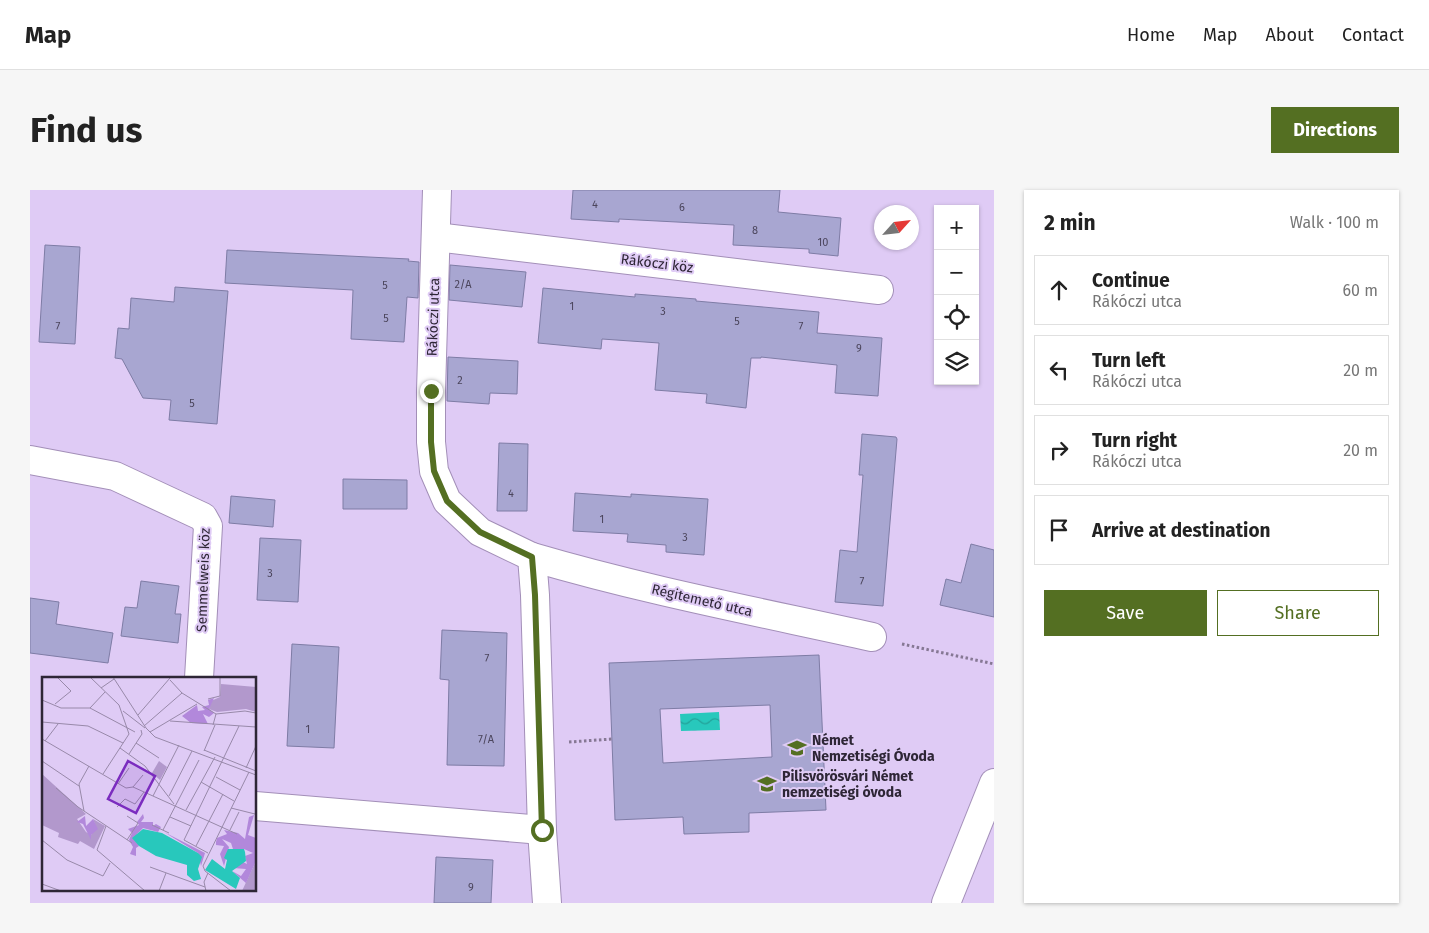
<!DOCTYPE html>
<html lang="en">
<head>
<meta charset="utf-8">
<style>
	:root { --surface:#fff; --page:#f6f6f6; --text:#222; --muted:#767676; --line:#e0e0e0; --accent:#546f22 }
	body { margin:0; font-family:"Fira Sans",sans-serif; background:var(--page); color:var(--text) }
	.controls { position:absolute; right:15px; top:15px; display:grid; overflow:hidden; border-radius:0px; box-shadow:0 1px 4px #0004 }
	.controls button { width:45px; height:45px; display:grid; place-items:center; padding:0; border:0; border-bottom:1px solid var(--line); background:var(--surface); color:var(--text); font:25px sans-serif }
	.compass { position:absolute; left:844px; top:15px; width:45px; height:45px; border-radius:50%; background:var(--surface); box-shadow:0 1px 4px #0004; rotate:63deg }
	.stop { position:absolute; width:15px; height:15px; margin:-11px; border:4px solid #546f22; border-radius:50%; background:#fff }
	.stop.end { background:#546f22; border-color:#fff; box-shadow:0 1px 5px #0008 }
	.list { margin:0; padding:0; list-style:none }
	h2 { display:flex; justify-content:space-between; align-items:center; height:65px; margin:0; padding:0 20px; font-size:21px }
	h2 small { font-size:16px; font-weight:400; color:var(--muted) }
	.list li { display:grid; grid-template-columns:32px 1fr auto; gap:15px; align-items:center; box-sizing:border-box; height:70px; margin:0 10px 10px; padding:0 10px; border:1px solid var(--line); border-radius:0px }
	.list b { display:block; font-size:19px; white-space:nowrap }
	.list p { margin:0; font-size:16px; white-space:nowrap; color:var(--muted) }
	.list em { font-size:16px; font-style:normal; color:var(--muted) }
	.actions { display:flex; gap:10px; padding:15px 20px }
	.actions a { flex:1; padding:11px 0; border:1px solid var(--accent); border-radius:0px; text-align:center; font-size:18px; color:var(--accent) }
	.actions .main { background:var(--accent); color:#fff }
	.icon { flex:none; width:28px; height:28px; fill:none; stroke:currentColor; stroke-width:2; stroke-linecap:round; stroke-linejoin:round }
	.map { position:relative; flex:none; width:964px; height:713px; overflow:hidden; border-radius:0px }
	header { display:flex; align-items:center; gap:30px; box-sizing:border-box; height:70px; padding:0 25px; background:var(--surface); border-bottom:1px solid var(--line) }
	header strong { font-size:24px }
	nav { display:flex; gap:28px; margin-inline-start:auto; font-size:18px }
	.intro { display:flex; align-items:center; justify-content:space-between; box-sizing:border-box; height:120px; padding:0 30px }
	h1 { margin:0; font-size:35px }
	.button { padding:12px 22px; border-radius:0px; background:var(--accent); color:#fff; font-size:18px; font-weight:700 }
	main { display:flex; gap:30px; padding:0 30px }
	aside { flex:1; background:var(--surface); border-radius:0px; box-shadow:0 1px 4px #0004 }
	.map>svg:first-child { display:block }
</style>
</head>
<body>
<header>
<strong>Map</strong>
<nav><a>Home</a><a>Map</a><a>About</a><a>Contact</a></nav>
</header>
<div class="intro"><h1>Find us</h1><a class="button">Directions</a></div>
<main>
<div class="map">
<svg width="964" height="713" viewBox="0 0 964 713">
	<defs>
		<pattern id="water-waves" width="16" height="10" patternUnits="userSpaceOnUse" patternTransform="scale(1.25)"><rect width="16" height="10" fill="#28c8bc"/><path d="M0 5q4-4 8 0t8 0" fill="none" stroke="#23a29a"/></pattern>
	</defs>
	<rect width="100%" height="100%" fill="#dfcbf5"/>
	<path fill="url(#water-waves)" d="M689 522 690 540 651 541 650 524Z"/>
	<g fill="#a8a6d1" stroke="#7e7ca5" fill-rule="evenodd">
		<path d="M543 0H750L748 22 811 28 808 66 779 63V59L703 55 704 35 589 29V32L541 29Z"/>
		<path d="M15 55 50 57 45 154 9 152Z"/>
		<path d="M197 60 379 69 378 71 389 72 388 108 377 107 374 152 321 149 323 100 195 93Z"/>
		<path d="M420 75 496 82 492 117 419 110Z"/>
		<path d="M145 97 198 101 187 234 139 230 141 210 113 208 92 169 85 168 88 138 99 139 101 108 144 112Z"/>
		<path d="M513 98 605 107V104L666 109V111L789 122 787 143 852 148 848 206 805 203 807 175 731 167V168H721L716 218 676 213 677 204 625 200 629 153 572 149 571 159 508 153Z"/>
		<path d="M418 167 488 171 487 204 460 203 459 214 417 211Z"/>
		<path d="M832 244 866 247 867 249 853 416 805 412 810 360 827 362 833 285H829Z"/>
		<path d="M469 253 498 254 497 321H467Z"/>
		<path d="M313 289 377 290V319H313Z"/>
		<path d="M545 303 601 307V304L678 309 674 365 636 362V355L597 352 598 344 543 341Z"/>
		<path d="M201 306 245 310 243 337 199 333Z"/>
		<path d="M230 348 271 350 268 412 227 410Z"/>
		<path d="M941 354 964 360V427L910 415 916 389 931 393Z"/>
		<path d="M111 391 149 396 145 424H151L148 453 91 446 95 417 107 418Z"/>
		<path d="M0 408 29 412 26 434 83 443 78 473 0 463Z"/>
		<path d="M412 440 477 443 474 576 417 575 419 490 410 489Z"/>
		<path d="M262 454 309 457 304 558 257 556Z"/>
		<path d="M789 465 796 620 719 623V642L654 644 653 627 585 630 579 473ZM740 515 742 567 633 573 630 519Z"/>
		<path d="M406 667 463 670 461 713H404Z"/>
	</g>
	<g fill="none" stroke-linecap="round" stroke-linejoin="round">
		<g stroke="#a38fb8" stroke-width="30">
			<g id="minor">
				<path d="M407 0 401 201V252L404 281 417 311 450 342 502 367 505 405 512 640 517 713"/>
				<path d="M406 47 849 100"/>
				<path d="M0 270 85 286 173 327 178 336 169 488"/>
				<path d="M502 367C614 400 729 422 842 447"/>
				<path d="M225 616 512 640"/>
				<path d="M916 713 964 593"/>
			</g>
		</g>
		<g stroke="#867894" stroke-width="3" stroke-dasharray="2.5 2.5" stroke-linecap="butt">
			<path d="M872 454 964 474"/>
			<path d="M539 552 582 549"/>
		</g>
		<use href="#minor" stroke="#fff" stroke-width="28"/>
	</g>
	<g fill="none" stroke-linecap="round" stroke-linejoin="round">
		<path stroke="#546f22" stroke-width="6" d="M401 201V252L404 281 417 311 450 342 502 367 505 405 512 640"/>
	</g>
	<defs>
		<g id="school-bare" transform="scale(1.5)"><path d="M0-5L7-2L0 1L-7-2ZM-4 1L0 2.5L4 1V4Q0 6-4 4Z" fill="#546f22" stroke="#dfcbf5" stroke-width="2.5" paint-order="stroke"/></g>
	</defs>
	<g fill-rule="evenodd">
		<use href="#school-bare" x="767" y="558"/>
		<use href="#school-bare" x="737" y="594"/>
	</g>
	<g text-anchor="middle" stroke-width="4" stroke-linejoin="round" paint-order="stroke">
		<g font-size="11" fill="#4c465d">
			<text x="565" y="18">4</text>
			<text x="652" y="21">6</text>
			<text x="725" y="44">8</text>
			<text x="793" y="56">10</text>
			<text x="433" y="98">2/A</text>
			<text x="355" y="99">5</text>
			<text x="542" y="120">1</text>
			<text x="633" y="125">3</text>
			<text x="356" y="132">5</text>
			<text x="707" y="135">5</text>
			<text x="28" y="140">7</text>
			<text x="771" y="140">7</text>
			<text x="829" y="162">9</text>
			<text x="430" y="194">2</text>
			<text x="162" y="217">5</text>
			<text x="481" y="307">4</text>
			<text x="572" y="333">1</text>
			<text x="655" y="351">3</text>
			<text x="240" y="387">3</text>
			<text x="832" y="395">7</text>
			<text x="457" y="472">7</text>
			<text x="278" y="543">1</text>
			<text x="456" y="553">7/A</text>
			<text x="441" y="701">9</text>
		</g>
		<g font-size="14" fill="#2e2636" stroke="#dfcbf5">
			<text transform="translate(627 73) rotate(7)" y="5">Rákóczi köz</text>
			<text transform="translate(403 127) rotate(-88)" y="5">Rákóczi utca</text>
			<text transform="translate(173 390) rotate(-88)" y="5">Semmelweis köz</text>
			<text transform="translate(672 410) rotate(13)" y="5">Régitemető utca</text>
		</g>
		<g font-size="14" font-weight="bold" fill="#2e2636" stroke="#dfcbf5" text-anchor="start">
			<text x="782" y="555">Német<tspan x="782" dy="16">Nemzetiségi Óvoda</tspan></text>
			<text x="752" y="591">Pilisvörösvári Német<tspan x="752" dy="16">nemzetiségi óvoda</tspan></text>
		</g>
	</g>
	<g transform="translate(12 487)">
		<rect width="214" height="214" fill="#dfcbf5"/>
		<path d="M179 7 214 10V35L204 32 175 35 167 32 169 24 178 20ZM0 97 44 137 35 142 44 155 49 158 54 150 51 142 63 149 52 172 38 164 36 167 16 160 17 156 0 148ZM214 184V214H200L213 186Z" fill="#b298cc"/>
		<path d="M172 21 167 32 172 36 167 40 161 37 166 47 149 46 140 39 155 28 156 34 163 33 160 30 167 28 166 23ZM101 137 102 141 99 145H111V149L114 147 119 150 116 155 101 151 95 157 93 162 97 169 94 171V179L88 177 91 170 87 163 90 156 86 152 97 148 95 145ZM212 138 206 158 214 161V184L204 206 190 194 199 199 204 192 191 191 201 185 205 187 203 179 211 176 202 172H191L189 166 180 162 187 170 182 189 178 177 182 169 174 168V165L175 161 185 157 182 153 196 156 203 162 207 140ZM43 139 44 149 51 142 56 152 49 158V163L41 147 35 145ZM122 155 163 176 159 189 156 176Z" fill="#b288db"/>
		<path d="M117 84 125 90 118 103 110 96Z" fill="#b298cc"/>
		<path d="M101 152 120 156 156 176 160 180 156 192 159 202 152 204 145 198V188L114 179 97 169 90 161ZM186 172H202L203 175 204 184 190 194 198 201 194 212 163 193 170 182 183 192 185 183 182 181Z" fill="#28c8bc"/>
		<path fill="none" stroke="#9889a9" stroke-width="1" d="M48 0 77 28 87 57M71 0 104 51 113 60 214 98M128 3 140 16 174 37 171 48M59 11 72 2M166 22 178 19V0M0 23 19 31H48L93 55M13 27 29 14 15 0M48 31 63 15M81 34 103 51M174 37 203 34 214 36M96 38 128 1M128 44 214 50M0 45 46 49 81 66M102 49 140 16M108 55 155 27M0 62 84 111 91 110 195 157M3 64 16 47M94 66 117 81M78 71 103 89 132 127M162 73 214 94M162 74 173 48M87 77 100 57 99 53M0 84 37 109M204 91 214 69M61 97 87 57M174 100 198 113M159 105 192 124M76 107 87 91M91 110 101 98M14 111 36 130 90 166M111 119 137 68M127 119 150 74M75 130 83 122 93 127 102 115M189 131 213 137M144 133 173 80M42 134 37 107 47 89M85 139 96 146 85 163M128 140 149 149M110 148 127 156M64 149 55 173 103 214M121 153 157 83M188 153 197 135M0 163 25 183 61 199 68 186M154 169 181 117M166 176 142 163 197 49M108 190 163 210M0 207 19 214M117 214 124 196M164 214 162 205 166 196M189 214 163 194 161 189 207 95"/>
		<path fill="#7b2cbf" fill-opacity="0.15" stroke="#7b2cbf" stroke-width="2.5" d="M86 84 113 99 94 136 66 122Z"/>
		<rect width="214" height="214" fill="none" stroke="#2e2636" stroke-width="2.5"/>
	</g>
</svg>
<div class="controls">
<button>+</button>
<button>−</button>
<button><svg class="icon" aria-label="locate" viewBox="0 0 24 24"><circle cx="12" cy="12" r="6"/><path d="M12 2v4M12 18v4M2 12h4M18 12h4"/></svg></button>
<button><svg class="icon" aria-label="layers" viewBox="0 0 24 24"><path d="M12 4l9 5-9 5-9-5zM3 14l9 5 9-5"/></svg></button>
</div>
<svg class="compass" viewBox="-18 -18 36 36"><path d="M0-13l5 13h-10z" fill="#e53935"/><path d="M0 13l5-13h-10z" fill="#767676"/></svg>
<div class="stop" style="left:512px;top:640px"></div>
<div class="stop end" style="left:401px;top:201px"></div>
</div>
<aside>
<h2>2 min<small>Walk · 100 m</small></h2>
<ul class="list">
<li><svg class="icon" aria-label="ahead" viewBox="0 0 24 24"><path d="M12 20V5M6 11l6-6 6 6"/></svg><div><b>Continue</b><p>Rákóczi utca</p></div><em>60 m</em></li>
<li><svg class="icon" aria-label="left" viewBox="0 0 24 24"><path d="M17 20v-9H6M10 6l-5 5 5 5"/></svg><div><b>Turn left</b><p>Rákóczi utca</p></div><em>20 m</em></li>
<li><svg class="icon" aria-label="right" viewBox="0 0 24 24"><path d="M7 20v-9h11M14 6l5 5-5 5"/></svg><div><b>Turn right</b><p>Rákóczi utca</p></div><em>20 m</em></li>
<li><svg class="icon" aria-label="arrive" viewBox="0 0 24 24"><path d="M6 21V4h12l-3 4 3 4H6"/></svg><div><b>Arrive at destination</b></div></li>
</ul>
<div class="actions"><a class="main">Save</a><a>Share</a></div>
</aside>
</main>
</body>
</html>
